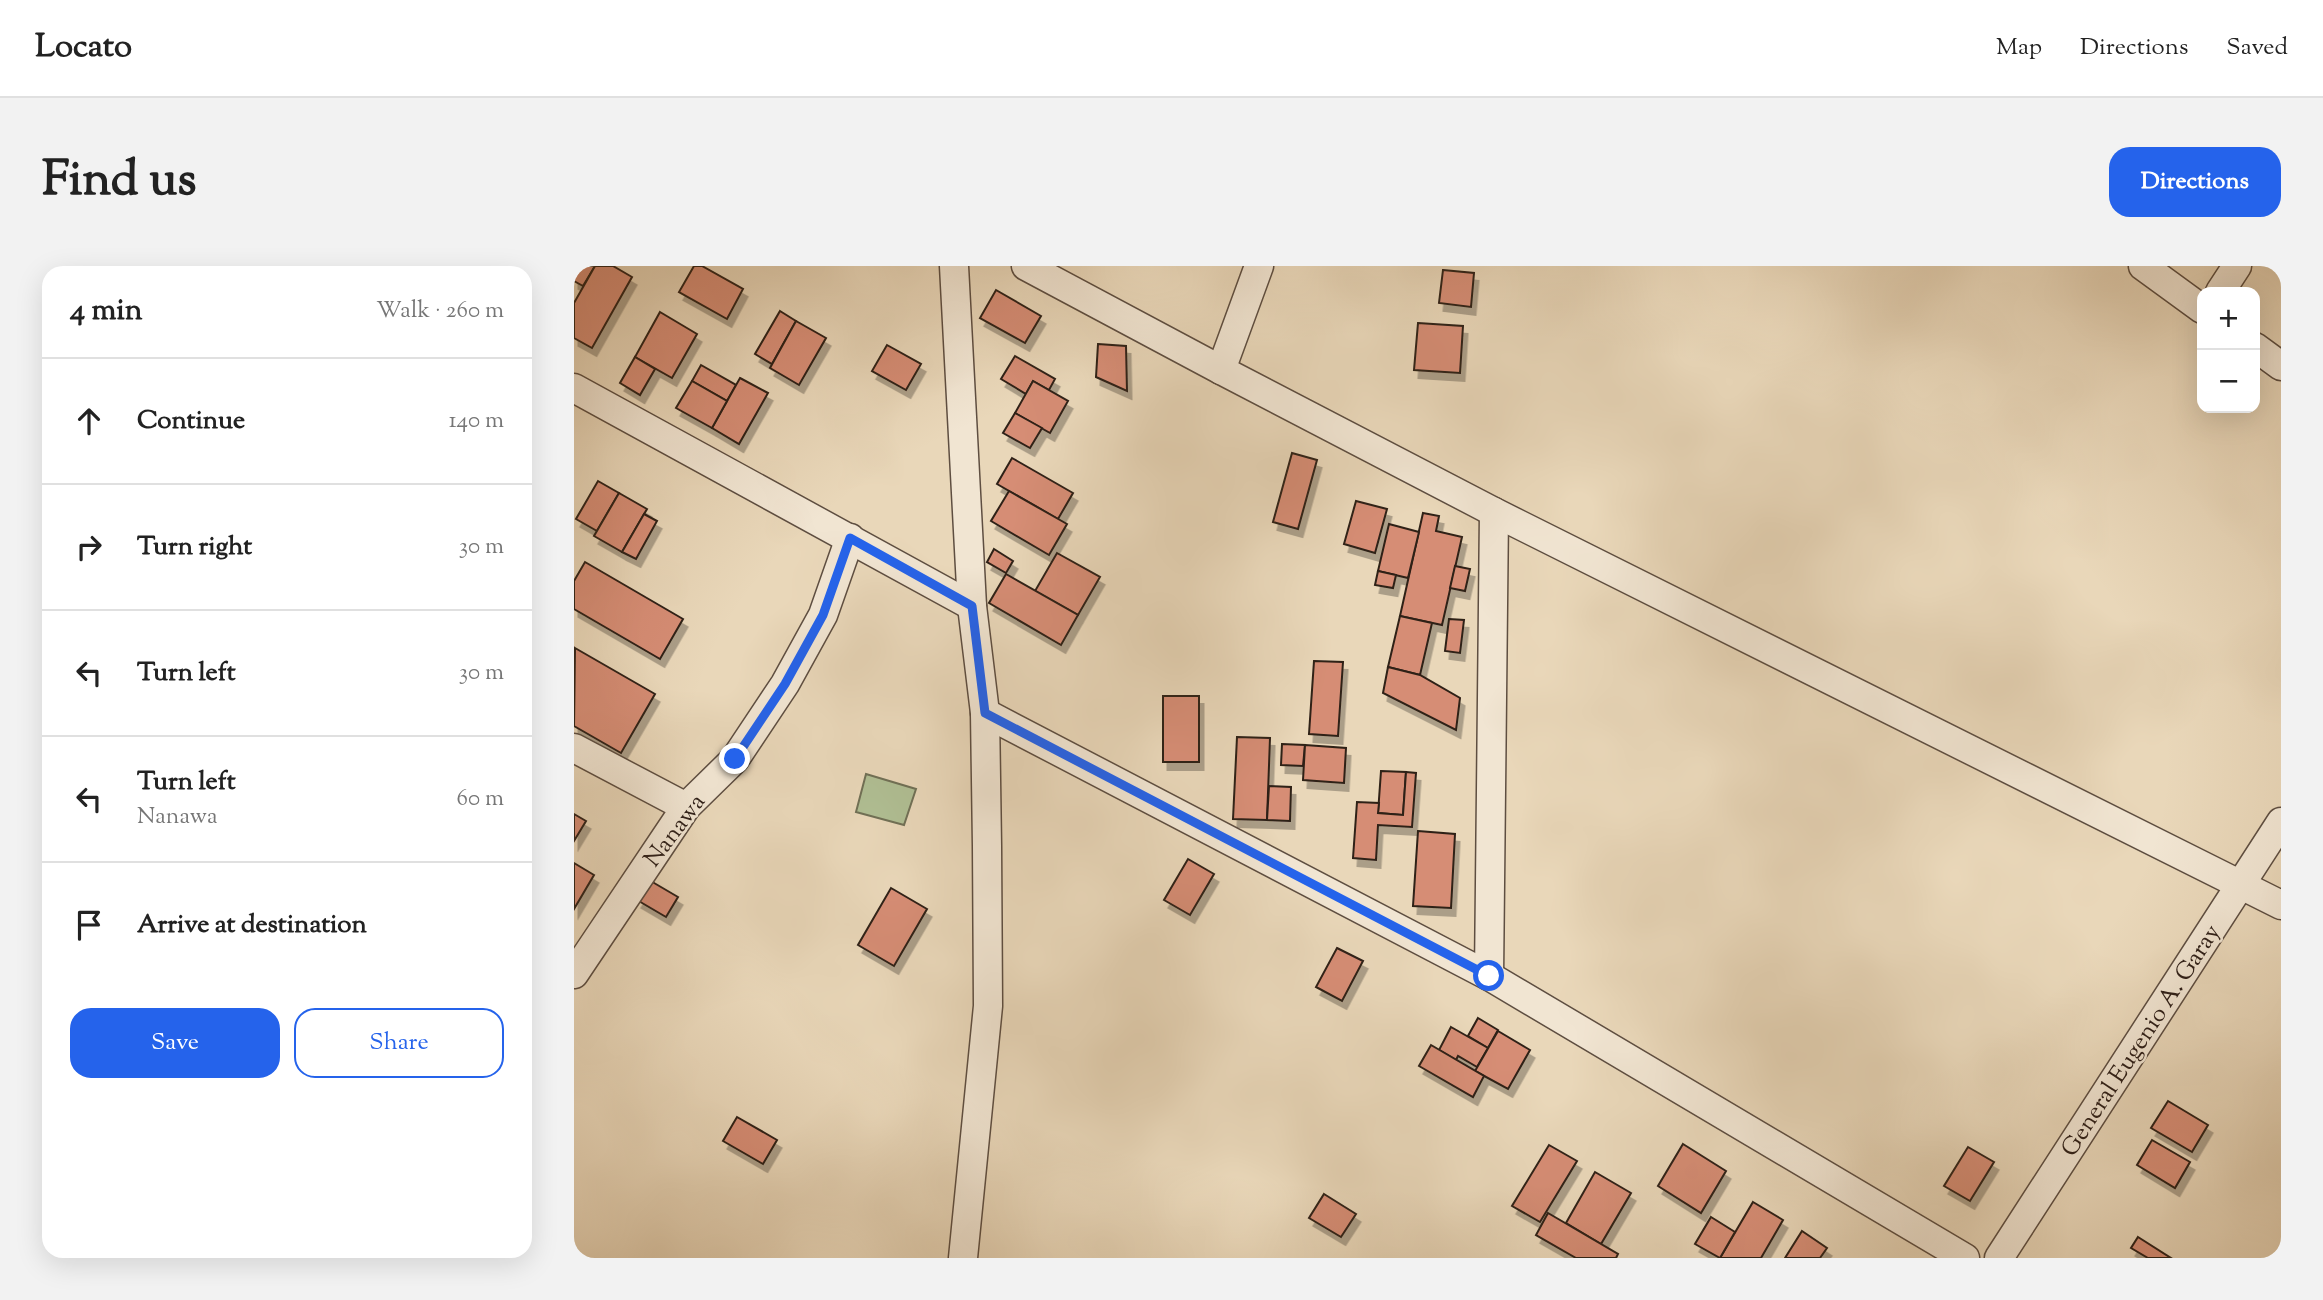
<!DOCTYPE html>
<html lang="en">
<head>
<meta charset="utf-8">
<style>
	:root { --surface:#fff; --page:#f2f2f2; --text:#222; --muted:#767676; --line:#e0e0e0; --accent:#2563eb }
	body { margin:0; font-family:"Sorts Mill Goudy",serif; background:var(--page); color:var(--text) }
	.controls { position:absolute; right:21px; top:21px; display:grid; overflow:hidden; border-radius:14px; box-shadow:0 7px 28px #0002 }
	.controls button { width:63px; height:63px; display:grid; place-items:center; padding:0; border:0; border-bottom:2px solid var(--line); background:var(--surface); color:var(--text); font:35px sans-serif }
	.stop { position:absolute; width:21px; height:21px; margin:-16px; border:5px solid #2563eb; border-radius:50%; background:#fff }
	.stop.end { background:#2563eb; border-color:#fff; box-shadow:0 2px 7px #0008 }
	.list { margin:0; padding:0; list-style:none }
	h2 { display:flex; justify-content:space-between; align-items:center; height:91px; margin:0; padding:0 28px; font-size:30px }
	h2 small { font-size:23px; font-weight:400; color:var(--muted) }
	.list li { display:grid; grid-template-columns:46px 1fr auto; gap:21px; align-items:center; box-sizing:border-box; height:126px; padding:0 28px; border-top:2px solid var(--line) }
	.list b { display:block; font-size:26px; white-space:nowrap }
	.list p { margin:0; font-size:23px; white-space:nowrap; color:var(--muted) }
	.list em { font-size:23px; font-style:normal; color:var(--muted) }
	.actions { display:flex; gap:14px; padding:21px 28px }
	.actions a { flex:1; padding:16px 0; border:2px solid var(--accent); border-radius:21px; text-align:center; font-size:24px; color:var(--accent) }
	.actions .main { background:var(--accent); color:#fff }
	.icon { flex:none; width:38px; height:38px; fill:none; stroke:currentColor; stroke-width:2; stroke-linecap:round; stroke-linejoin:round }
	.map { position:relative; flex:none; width:1707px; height:992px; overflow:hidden; border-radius:21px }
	header { display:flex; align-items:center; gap:42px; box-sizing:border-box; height:98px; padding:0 35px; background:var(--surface); border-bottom:2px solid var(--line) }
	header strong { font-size:33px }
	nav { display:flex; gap:38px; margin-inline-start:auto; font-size:24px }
	.intro { display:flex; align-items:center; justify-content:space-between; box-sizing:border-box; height:168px; padding:0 42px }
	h1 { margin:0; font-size:49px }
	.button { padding:18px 32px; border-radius:21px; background:var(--accent); color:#fff; font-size:24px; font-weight:700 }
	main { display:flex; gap:42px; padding:0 42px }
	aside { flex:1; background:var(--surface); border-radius:21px; box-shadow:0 7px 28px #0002 }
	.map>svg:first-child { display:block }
</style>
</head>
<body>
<header>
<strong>Locato</strong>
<nav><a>Map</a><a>Directions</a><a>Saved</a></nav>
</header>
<div class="intro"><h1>Find us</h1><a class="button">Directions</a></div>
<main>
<aside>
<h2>4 min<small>Walk · 260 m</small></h2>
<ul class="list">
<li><svg class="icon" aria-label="ahead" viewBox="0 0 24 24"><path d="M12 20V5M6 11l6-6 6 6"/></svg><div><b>Continue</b></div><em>140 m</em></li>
<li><svg class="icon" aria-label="right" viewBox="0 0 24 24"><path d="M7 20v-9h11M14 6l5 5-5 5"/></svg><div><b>Turn right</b></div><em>30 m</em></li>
<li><svg class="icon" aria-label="left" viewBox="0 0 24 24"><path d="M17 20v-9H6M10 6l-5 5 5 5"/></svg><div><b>Turn left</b></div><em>30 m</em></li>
<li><svg class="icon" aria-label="left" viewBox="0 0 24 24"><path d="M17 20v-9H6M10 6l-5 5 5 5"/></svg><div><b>Turn left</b><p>Nanawa</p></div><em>60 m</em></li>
<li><svg class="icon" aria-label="arrive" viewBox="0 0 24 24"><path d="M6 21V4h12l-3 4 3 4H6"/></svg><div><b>Arrive at destination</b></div></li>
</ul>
<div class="actions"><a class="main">Save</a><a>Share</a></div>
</aside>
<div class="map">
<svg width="1707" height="992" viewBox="0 0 1707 992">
	<defs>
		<filter id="shadow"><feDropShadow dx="4.5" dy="8" stdDeviation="0" flood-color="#0004"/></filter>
	</defs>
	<rect width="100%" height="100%" fill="#e9d7b9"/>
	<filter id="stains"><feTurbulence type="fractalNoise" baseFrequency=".00286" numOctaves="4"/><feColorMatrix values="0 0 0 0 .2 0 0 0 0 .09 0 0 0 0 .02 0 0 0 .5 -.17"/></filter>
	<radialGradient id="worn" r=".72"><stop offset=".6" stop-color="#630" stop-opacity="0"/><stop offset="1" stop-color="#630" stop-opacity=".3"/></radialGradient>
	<path fill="#b0bf94" stroke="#707056" stroke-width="2" d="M292 508 342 523 330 559 282 546Z"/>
	<g fill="#d68d74" stroke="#2f2019" stroke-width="2" filter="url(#shadow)">
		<path d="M0 0H21L9 20 0 15Z"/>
		<path d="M21 0H39L58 11 18 82 0 72V37Z"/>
		<path d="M120 0H128L169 23 153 53 105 26Z"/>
		<path d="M869 4 900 7 897 41 865 37Z"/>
		<path d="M422 24 467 50 451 77 406 52Z"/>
		<path d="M206 45 222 55 198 98 181 88Z"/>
		<path d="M86 46 123 68 98 112 61 91Z"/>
		<path d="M222 55 252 72 225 119 196 102Z"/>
		<path d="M844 57 889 60 886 107 840 104Z"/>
		<path d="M524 78 552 80 553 125 522 111Z"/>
		<path d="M313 79 347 98 332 124 298 105Z"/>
		<path d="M441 90 481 113 475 124 459 115 452 128 427 113Z"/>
		<path d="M61 91 81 103 66 129 46 117Z"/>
		<path d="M127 99 162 119 153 135 118 115Z"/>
		<path d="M166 112 194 127 165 178 138 162Z"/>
		<path d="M118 115 153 135 138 162 102 142Z"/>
		<path d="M459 115 494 135 476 167 441 147Z"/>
		<path d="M441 147 468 162 456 182 429 167Z"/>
		<path d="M718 187 743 194 724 263 699 256Z"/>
		<path d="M438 192 499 227 484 253 423 218Z"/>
		<path d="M24 215 45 227 23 265 2 253Z"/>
		<path d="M435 225 493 258 475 289 417 255Z"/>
		<path d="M45 227 73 243 48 286 20 270Z"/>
		<path d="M782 235 813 243 801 287 770 278Z"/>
		<path d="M849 247 865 250 862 265 888 271 868 359 826 350Z"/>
		<path d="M70 248 83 255 62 293 48 286Z"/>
		<path d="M815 258 845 266 834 312 804 305Z"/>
		<path d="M420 283 439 295 432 307 413 296Z"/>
		<path d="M483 287 526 311 504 349 461 325Z"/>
		<path d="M11 296 109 353 86 393 0 343V315Z"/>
		<path d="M881 300 896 303 891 325 876 322Z"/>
		<path d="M804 305 822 309 819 322 801 319Z"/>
		<path d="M432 308 504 349 487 379 415 337Z"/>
		<path d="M826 350 858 357 846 409 814 401Z"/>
		<path d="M875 353 890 354 886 387 871 385Z"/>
		<path d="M1 382 81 428 47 487 0 460Z"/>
		<path d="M740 395 769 396 764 470 735 468Z"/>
		<path d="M814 401 846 409 886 432 882 464 809 427Z"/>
		<rect x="589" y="430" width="36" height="66"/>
		<path d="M663 471 696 472 693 554 659 553Z"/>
		<path d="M708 478 731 479 729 500 707 499Z"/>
		<path d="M731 479 772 482 770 517 729 514Z"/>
		<path d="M807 505 832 506 829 549 804 547Z"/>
		<path d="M832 506 842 507 838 561 804 559 802 594 779 592 783 536 805 537 804 547 829 549Z"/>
		<path d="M695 520 717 521 716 555 693 554Z"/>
		<path d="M0 548 12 555 0 575Z"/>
		<path d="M844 565 881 568 877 642 839 640Z"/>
		<path d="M614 593 640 608 616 649 590 634Z"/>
		<path d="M0 597 20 609 0 643Z"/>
		<path d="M75 614 104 631 92 651 63 634Z"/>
		<path d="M317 622 353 643 320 700 284 679Z"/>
		<path d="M763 682 789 695 768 735 742 721Z"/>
		<path d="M904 752 924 764 914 782 894 770Z"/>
		<path d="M877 761 914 782 903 801 884 790 882 794 865 784Z"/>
		<path d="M924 765 956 784 934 823 901 805Z"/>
		<path d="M857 779 910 810 899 831 845 800Z"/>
		<path d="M1594 835 1634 859 1618 886 1577 862Z"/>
		<path d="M163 851 203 874 189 898 149 875Z"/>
		<path d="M1578 874 1616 896 1601 922 1563 899Z"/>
		<path d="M1109 878 1152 905 1127 947 1084 920Z"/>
		<path d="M975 879 1003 895 966 956 938 940Z"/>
		<path d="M1394 881 1420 896 1396 935 1370 920Z"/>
		<path d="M1021 906 1057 927 1027 978 992 957Z"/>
		<path d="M750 928 782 948 767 971 735 952Z"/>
		<path d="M1179 936 1209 954 1187 992H1146Z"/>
		<path d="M974 947 1044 988 1042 992H1002L962 969Z"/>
		<path d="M1137 951 1161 966 1146 992 1121 978Z"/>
		<path d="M1228 965 1253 982 1246 992H1211Z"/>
		<path d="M1564 971 1597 992H1574L1557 982Z"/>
	</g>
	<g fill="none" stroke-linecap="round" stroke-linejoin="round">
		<g stroke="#5e4e41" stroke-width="31">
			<g id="street">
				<path d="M380 0 398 340 411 447 413 580 414 740 389 992"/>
				<path d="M452 0 647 104 920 246 1707 639"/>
				<path d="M1569 0 1628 43"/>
				<path d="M1646 26 1663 0"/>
				<path d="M1681 81 1707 100"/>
				<path d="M647 104 685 0"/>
				<path d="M0 122 398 340"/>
				<path d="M411 447 915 710 1391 992"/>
				<path d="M0 482 112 541"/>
				<path d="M0 708 112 541 161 493 211 418 249 349 276 272"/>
				<path d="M915 710 920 246"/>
				<path d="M1425 992 1707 556"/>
			</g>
		</g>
		<use href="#street" stroke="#f1e5d2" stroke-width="28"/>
	</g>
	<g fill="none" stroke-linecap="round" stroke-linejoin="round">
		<path stroke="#2563eb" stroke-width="9" d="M161 493 211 418 249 349 276 272 398 340 411 447 915 710"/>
	</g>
	<g text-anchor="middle" stroke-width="5" stroke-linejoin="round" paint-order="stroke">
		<g font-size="24" fill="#2f2019" stroke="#f1e5d2">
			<text transform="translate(100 564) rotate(-53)" y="8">Nanawa</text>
			<text transform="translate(1566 774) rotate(-57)" y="8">General Eugenio A. Garay</text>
		</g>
	</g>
	<rect width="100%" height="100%" filter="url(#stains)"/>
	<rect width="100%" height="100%" fill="url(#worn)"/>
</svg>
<div class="controls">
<button>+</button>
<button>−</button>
</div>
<div class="stop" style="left:915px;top:710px"></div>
<div class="stop end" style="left:161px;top:493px"></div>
</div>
</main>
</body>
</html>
